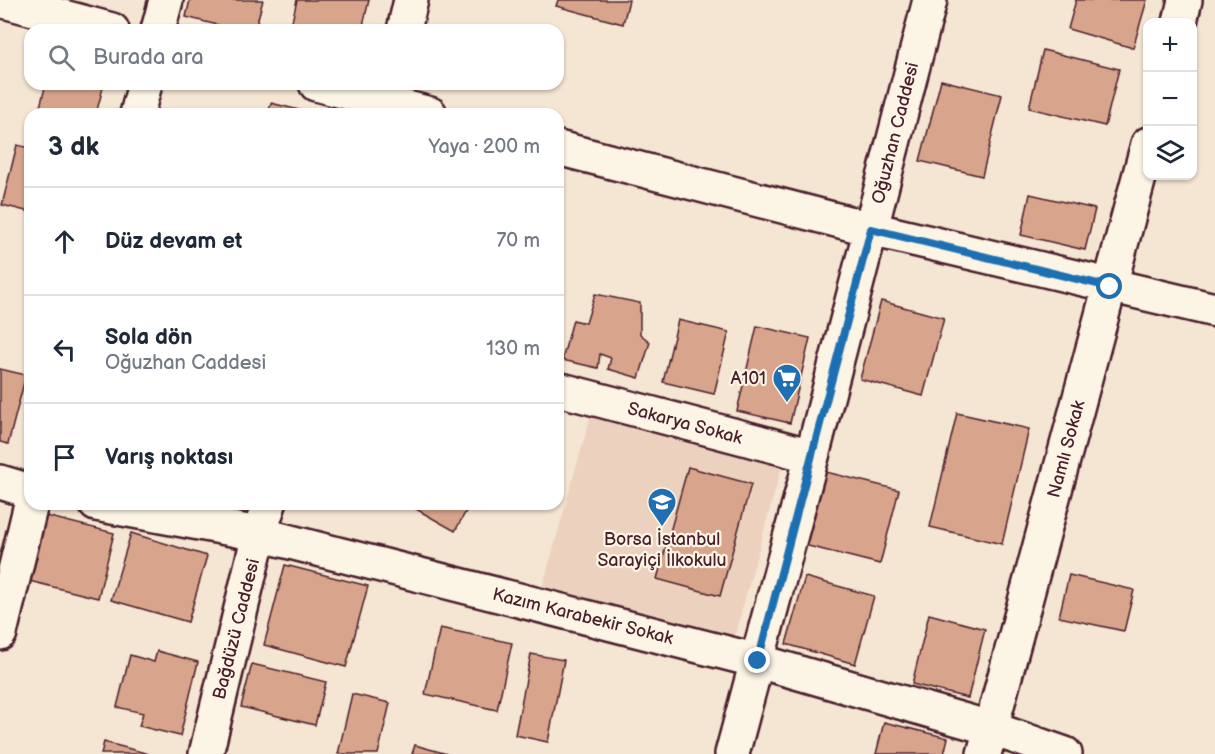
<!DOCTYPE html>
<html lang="tr">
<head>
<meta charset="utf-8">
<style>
	:root { --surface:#fff; --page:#f2f2f3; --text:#1f2937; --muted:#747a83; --line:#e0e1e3 }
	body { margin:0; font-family:"Balsamiq Sans",sans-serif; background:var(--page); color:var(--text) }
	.controls { position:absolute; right:18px; top:18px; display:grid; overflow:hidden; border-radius:12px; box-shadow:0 2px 4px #0004 }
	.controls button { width:54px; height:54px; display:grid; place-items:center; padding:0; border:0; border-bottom:2px solid var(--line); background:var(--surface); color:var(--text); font:30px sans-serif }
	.stop { position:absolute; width:18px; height:18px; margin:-14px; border:4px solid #1f6fb2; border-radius:50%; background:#fff }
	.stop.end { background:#1f6fb2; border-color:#fff; box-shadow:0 2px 6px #0008 }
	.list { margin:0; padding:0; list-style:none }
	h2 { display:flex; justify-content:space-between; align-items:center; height:78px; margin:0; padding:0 24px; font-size:26px }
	h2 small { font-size:20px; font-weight:400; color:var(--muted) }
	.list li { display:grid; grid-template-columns:39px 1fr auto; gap:18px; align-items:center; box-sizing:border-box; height:108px; padding:0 24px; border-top:2px solid var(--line) }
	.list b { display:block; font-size:22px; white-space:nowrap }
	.list p { margin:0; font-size:20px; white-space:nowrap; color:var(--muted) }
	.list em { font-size:20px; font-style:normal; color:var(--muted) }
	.icon { flex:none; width:33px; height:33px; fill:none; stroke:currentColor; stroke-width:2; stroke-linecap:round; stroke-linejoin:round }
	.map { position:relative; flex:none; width:1215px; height:754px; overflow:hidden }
	.search { position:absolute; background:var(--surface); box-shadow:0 2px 4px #0004; left:24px; top:24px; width:540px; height:66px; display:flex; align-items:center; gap:15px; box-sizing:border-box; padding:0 21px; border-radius:18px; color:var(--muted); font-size:22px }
	.panel { position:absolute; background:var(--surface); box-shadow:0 2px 4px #0004; left:24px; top:108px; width:540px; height:402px; border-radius:18px }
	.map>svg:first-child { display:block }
</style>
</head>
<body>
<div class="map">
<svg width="1215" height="754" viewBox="0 0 1215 754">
	<rect width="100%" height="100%" fill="#f5e5d3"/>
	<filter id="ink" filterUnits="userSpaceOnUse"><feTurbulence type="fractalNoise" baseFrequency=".0167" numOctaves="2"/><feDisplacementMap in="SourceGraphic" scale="12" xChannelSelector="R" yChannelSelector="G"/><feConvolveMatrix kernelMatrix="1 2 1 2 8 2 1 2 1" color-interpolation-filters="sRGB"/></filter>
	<g filter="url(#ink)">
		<path fill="#ecd2be" d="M593 407 784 459 731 649 540 596Z"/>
		<g fill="#d8a58c" stroke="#4a1f2b" stroke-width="1.5">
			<path d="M190 0H263L255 30H237L186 17Z"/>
			<path d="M297 0H369L362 30H290Z"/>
			<path d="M558 0H629L623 24 556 6Z"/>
			<path d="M1076 0H1147L1133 48 1068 29Z"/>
			<path d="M1043 50 1119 69 1105 126 1029 108Z"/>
			<path d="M941 80 1002 95 982 176 920 161Z"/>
			<path d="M46 84H104L96 114H38Z"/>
			<path d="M271 103 315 114H268Z"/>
			<path d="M17 145 30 148V212L2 205Z"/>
			<path d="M1030 194 1095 209 1085 250 1021 235Z"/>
			<path d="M595 294 640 303V334L650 342 639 378 608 369 611 358 600 354 598 368 562 360 573 320 586 323Z"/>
			<path d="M881 301 944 318 923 396 860 379Z"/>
			<path d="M678 320 729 332 714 394 663 382Z"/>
			<path d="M757 326 810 338 790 423 737 411Z"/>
			<path d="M0 369 26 375 8 444 0 442Z"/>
			<path d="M957 413 1029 429 1002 544 930 527Z"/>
			<path d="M688 467 751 484 720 596 657 579Z"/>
			<path d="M818 470 899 490 880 564 800 544Z"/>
			<path d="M407 504H470L455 531Z"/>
			<path d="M38 514 114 533 98 598 21 579Z"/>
			<path d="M131 533 207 556 188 622 111 600Z"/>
			<path d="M285 565 368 586 346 667 264 645Z"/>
			<path d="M1069 575 1134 590 1124 631 1059 617Z"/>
			<path d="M805 577 874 596 855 664 786 644Z"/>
			<path d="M929 614 985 629 968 698 912 684Z"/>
			<path d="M440 628 512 643 497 710 425 694Z"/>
			<path d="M157 651 198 662 180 736 139 726 143 713 117 707 130 655 154 662Z"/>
			<path d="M531 654 564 660 548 742 515 735Z"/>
			<path d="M252 664 326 682 315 725 241 707Z"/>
			<path d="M352 694 390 703 378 754H338Z"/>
			<path d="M884 722 948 738 944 754H876Z"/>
			<path d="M104 742 149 754H101Z"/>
			<path d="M415 745 447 754H412Z"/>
		</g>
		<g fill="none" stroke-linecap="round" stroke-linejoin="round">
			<g stroke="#4a1f2b" stroke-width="38">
				<g id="minor">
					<path d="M0 0 112 30"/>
					<path d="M1180 22 1185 0"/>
					<path d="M158 30 166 0"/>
					<path d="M404 30 411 0"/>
					<path d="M316 84 430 114"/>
					<path d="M137 114 145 84"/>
					<path d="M558 148 871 229 1215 310"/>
					<path d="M558 389 812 456"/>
					<path d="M0 482 30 491"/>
					<path d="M96 504 259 534 758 661 990 728 1065 754"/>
					<path d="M0 633 31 504"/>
					<path d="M206 754 259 534 269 504"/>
					<path d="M732 754 812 456 930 0"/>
					<path d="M984 754 1148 144"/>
				</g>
			</g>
			<use href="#minor" stroke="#fcf5e5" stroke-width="33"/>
		</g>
	</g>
	<g fill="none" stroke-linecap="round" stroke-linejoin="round" filter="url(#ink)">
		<path stroke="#1f6fb2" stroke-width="8" d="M758 661 871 229 1110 287"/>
	</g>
	<defs>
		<g id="supermarket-pin" transform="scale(1.5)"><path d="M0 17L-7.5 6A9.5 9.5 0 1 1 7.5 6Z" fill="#1f6fb2" stroke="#fcf5e5"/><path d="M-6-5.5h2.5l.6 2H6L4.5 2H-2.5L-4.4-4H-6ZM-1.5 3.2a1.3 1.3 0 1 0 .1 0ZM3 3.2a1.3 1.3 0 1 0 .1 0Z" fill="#fff"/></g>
		<g id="school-pin" transform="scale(1.5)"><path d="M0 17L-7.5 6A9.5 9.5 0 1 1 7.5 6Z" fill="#1f6fb2" stroke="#fcf5e5"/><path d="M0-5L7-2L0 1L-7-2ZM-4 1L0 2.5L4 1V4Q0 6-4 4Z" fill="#fff"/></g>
	</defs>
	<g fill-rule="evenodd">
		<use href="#supermarket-pin" x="787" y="378"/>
		<use href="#school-pin" x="662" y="502"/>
	</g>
	<g text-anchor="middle" stroke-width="4.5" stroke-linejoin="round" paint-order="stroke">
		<g font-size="18" fill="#4a1f2b" stroke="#fcf5e5">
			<text transform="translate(895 133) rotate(-76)" y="6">Oğuzhan Caddesi</text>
			<text transform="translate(685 423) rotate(15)" y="6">Sakarya Sokak</text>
			<text transform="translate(1066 449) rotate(-75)" y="6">Namlı Sokak</text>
			<text transform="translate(583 616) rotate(14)" y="6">Kazım Karabekir Sokak</text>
			<text transform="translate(236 629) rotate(-76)" y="6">Bağdüzü Caddesi</text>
		</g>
		<g font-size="18" fill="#4a1f2b" stroke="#fcf5e5" text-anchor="end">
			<text x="766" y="384">A101</text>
			<text x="662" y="545" text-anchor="middle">Borsa İstanbul<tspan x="662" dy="21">Sarayiçi İlkokulu</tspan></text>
		</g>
	</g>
</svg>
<div class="controls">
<button>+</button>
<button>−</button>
<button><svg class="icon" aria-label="layers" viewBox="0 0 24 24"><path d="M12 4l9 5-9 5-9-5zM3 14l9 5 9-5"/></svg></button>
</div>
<div class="stop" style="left:1110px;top:287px"></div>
<div class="stop end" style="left:758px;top:661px"></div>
<div class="search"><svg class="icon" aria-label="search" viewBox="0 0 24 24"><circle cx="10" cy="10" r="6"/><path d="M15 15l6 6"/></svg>Burada ara</div>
<section class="panel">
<h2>3 dk<small>Yaya · 200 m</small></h2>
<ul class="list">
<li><svg class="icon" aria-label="ahead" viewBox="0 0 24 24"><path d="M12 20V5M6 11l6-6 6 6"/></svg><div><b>Düz devam et</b></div><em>70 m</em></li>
<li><svg class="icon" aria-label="left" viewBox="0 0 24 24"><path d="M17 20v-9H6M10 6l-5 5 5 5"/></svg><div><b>Sola dön</b><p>Oğuzhan Caddesi</p></div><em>130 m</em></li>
<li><svg class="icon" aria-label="arrive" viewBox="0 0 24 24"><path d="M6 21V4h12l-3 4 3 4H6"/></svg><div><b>Varış noktası</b></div></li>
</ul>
</section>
</div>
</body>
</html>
